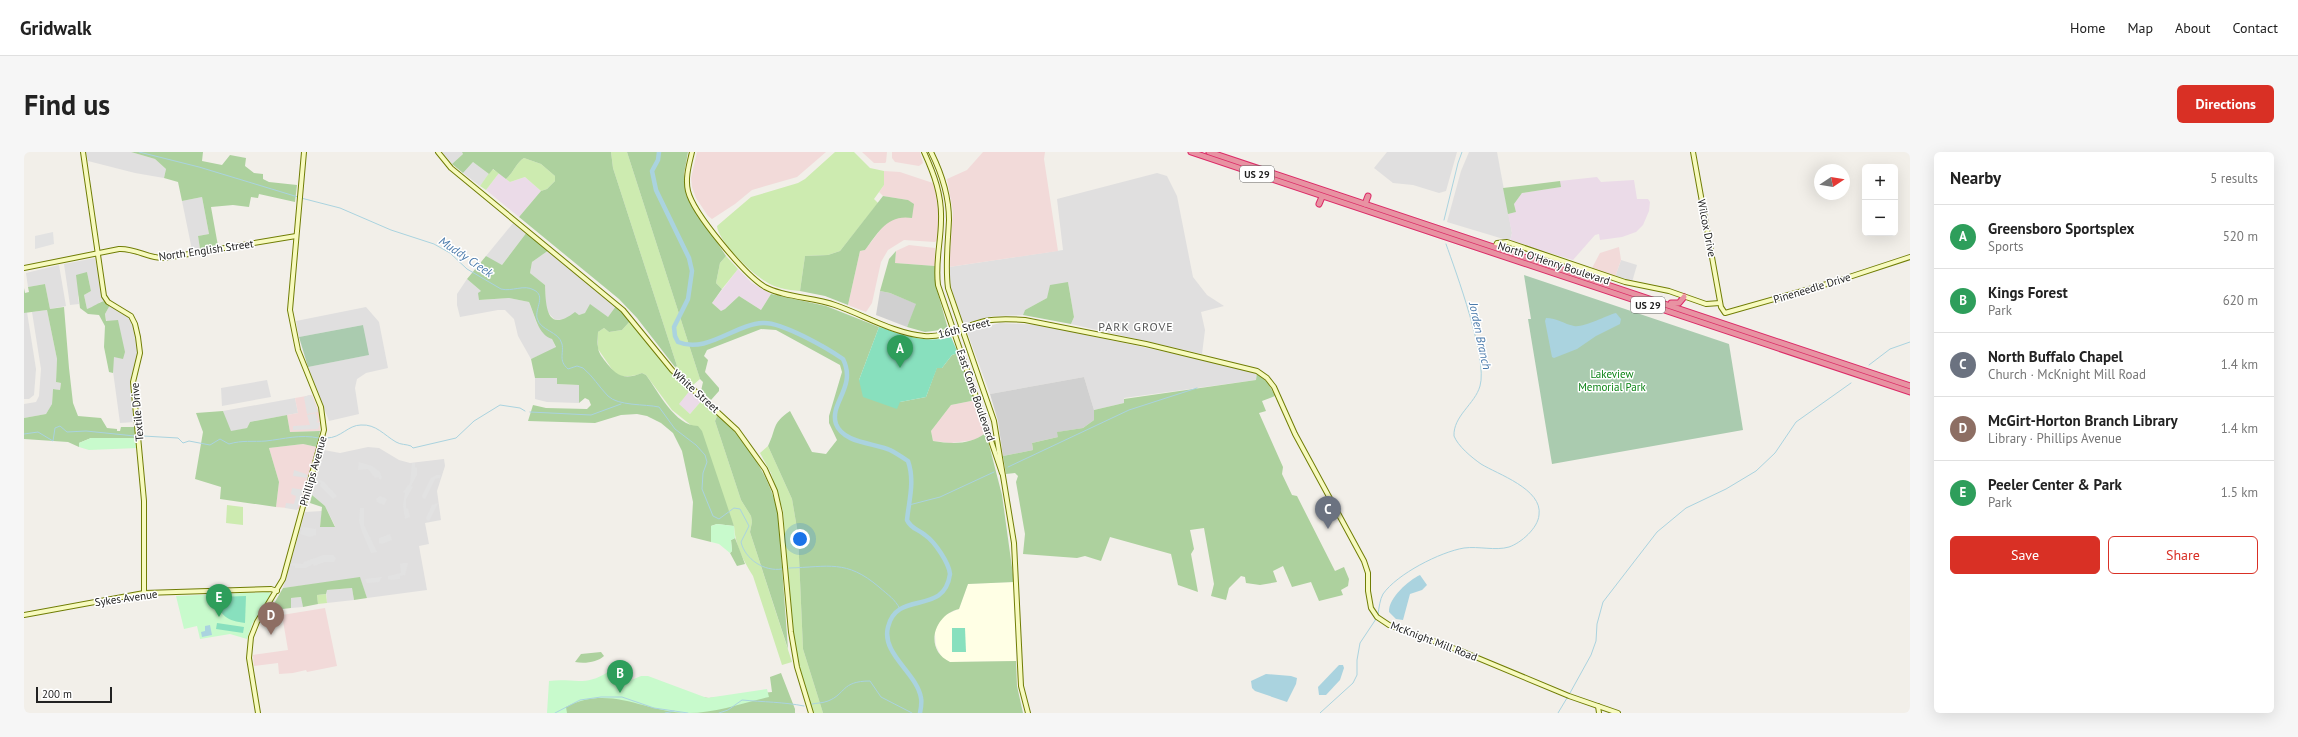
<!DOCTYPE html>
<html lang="en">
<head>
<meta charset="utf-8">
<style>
	:root { --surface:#fff; --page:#f6f6f6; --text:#222; --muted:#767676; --line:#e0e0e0; --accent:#d93025 }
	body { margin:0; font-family:"PT Sans",sans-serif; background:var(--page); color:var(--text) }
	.controls { position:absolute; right:12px; top:12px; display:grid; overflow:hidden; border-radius:6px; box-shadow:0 4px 16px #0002 }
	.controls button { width:36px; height:36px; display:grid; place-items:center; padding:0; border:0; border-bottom:1px solid var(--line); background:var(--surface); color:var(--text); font:20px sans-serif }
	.compass { position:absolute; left:1790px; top:12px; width:36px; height:36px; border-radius:50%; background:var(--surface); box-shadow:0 4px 16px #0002; rotate:78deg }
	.scale { position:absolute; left:12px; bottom:10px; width:76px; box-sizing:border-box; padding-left:4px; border:2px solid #222; border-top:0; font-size:11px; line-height:14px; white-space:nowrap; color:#222; -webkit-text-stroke:3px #fff; paint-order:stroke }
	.you { position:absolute; left:776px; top:387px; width:14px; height:14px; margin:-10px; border:3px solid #fff; border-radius:50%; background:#1a73e8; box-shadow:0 0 0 6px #1a73e833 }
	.badge { display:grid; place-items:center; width:26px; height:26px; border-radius:50%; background:var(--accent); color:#fff; font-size:13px; font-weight:700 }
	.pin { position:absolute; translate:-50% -33px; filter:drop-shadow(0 1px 2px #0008) }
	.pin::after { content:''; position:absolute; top:21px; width:14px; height:12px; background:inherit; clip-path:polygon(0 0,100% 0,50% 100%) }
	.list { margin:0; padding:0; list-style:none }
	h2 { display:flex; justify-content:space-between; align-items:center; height:52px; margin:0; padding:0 16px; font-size:17px }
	h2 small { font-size:13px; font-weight:400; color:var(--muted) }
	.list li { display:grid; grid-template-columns:26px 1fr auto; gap:12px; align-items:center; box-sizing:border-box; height:64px; padding:0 16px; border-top:1px solid var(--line) }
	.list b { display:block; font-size:15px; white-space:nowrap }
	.list p { margin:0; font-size:13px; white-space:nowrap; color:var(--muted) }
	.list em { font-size:13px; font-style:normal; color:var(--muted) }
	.actions { display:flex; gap:8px; padding:12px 16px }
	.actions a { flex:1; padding:9px 0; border:1px solid var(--accent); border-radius:6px; text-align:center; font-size:14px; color:var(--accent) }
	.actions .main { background:var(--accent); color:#fff }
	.map { position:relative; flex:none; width:1886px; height:561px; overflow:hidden; border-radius:6px }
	header { display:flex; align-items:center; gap:24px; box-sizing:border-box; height:56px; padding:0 20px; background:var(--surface); border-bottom:1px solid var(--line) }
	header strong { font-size:19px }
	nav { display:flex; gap:22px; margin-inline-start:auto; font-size:14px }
	.intro { display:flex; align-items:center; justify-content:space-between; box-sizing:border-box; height:96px; padding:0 24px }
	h1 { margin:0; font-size:28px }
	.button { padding:10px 18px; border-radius:6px; background:var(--accent); color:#fff; font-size:14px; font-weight:700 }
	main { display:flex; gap:24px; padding:0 24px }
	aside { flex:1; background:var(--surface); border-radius:6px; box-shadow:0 4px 16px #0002 }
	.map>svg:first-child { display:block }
</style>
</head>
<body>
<header>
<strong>Gridwalk</strong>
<nav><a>Home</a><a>Map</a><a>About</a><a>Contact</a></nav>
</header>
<div class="intro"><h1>Find us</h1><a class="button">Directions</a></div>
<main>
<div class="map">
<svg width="1886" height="561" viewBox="0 0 1886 561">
	<rect width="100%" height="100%" fill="#f2efe9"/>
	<g fill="#e0dfdf">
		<path d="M62 0H107L131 7 142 17 140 26 111 21 64 9Z"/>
		<path d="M418 0H438L439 2 428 12Z"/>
		<path d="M1363 0H1433L1422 39 1415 41 1389 33 1369 31 1350 16Z"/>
		<path d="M1445 0H1473L1488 81 1486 89 1423 70 1437 19Z"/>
		<path d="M449 10 465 22 456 34 439 21Z"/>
		<path d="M1133 21 1143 24 1153 44 1169 125 1183 143 1200 154 1177 160 1181 178 1178 202 1047 172 1050 165 1044 130 1023 146 1001 158 999 163 969 164 941 171 938 170 927 135 925 115 1039 98 1033 47Z"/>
		<path d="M178 45 185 82 174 84 176 97 168 98 158 49Z"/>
		<path d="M490 70 503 80 478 113 469 110 462 104Z"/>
		<path d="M525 98 592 154 584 165 562 161 555 163 551 161 544 166 534 168 530 167 522 158 521 133 506 121 508 110Z"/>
		<path d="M71 106 81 149 76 150 71 155 63 157 60 143 67 139 63 120 54 145 55 152 46 153 40 112Z"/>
		<path d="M1597 108 1613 113 1608 130 1591 125Z"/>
		<path d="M35 113 42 154 26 157 21 132 4 135 2 121Z"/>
		<path d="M443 127 457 139 455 148 485 146 505 150 513 172 528 187 532 196 507 207 494 184 490 167 481 158H474L436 165 433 153V142Z"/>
		<path d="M86 153 105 165 109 171 114 200 107 226 111 270 96 271 88 212 90 205 81 162Z"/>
		<path d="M342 155 355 170 364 216 342 221 333 227 331 236 335 262 305 269 284 215 344 203 339 173 275 185 272 169Z"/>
		<path d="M23 158 33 207 32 230 37 231 36 238 29 237 28 252 22 262 0 266V252L12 250 15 244 17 217 8 160Z"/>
		<path d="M3 160 12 217 10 243 5 247H0V161Z"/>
		<path d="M976 171 1016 173 1221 217 1233 221 1232 228 1100 246V251L1070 258 1060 225 966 242 943 180Z"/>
		<path d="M522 225 533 226V232L555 233V251L523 250 511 247V226Z"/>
		<path d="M243 228 247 245 198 254 197 236Z"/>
		<path d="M271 246 274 261 226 270 223 276 206 280 199 259Z"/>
		<path d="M344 295 355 296 375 308 386 311 420 307 421 314 413 339 417 368 401 371 405 392 395 394 403 438 343 446 336 426 259 436 281 360 298 359 296 374H311L301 354 288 343 300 298 316 301Z"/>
		<path d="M328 436 330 448 303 451 302 438Z"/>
		<path d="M278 445 279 455 267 456V446Z"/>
	</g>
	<g fill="#f2dad9">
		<path d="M673 0H802L773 25 728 38 711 52 688 67 684 64 672 46 668 35 667 26Z"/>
		<path d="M838 0H863L862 10 861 11H850Z"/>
		<path d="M868 0H896L899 11 895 14 871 10 868 6Z"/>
		<path d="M959 0H1021L1020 7 1034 99 925 115 929 60 923 27 943 18Z"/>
		<path d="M860 19 876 20 909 31 911 34 915 65 914 87 911 90 880 88 864 98 857 110 848 151 842 160 824 153 836 99 841 98 860 73 866 68 878 64 888 66 884 48 859 44 855 40 860 33Z"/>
		<path d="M885 93 911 96V114L871 111 872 99Z"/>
		<path d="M1595 95 1597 108 1591 125 1568 116 1576 101Z"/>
		<path d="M288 243 295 260 296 279 266 280 263 263 274 261 271 246Z"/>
		<path d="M952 248 962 281 951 288 927 291 909 289 907 279 927 253Z"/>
		<path d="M279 292 293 295 275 357 252 355 255 330 245 296Z"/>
		<path d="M301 456 313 514 283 520 282 518 269 521 255 522 254 511 230 514 229 503 264 498 258 463Z"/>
	</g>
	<g fill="#ebdbe8">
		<path d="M475 21 486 30 501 25 517 39 495 65 462 38Z"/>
		<path d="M1573 25 1577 30 1610 28 1613 47H1624L1626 50 1625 59 1619 73 1612 80 1598 85 1576 88 1575 82 1571 83 1549 108 1486 89 1488 81 1484 62 1492 60 1490 52 1498 41 1536 35V29Z"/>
		<path d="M714 117 728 131 747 142 737 158 715 144 701 157 697 159 688 151Z"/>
		<path d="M667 237 679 247 666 262 654 252Z"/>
	</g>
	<path fill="#ffffe5" d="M990 430 992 509 926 510 918 506 912 493 911 481 913 472 919 464 935 457 944 432Z"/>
	<g fill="#d0d0d0">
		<path d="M856 139 866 141 893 152 883 175 852 163Z"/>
		<path d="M1060 225 1070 258V268L1059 276 1034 280V285L1008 291 1009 298 979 304 974 269 966 242Z"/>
	</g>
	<g fill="#cdebb0">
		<path d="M587 0H603L676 227 669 233 651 215 653 214 589 16Z"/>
		<path d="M811 0H830L846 16 860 19V33L850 47 854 51 816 99 804 103 781 104 776 139C763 138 751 136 741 129 728 122 694 89 693 74L727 45 774 31 781 27Z"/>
		<path d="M500 6 517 12 531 24V29L523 37 517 39 501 25 486 30 482 27C490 20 492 11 500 6Z"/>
		<path d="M468 17 475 21 462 38 456 34Z"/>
		<path d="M702 104 714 117 698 137 692 131 696 111Z"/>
		<path d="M607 168 635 205 667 237 655 252 666 262 679 247 694 262 691 269 717 348 727 364 728 370 726 380 768 510 758 513 729 424C719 408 711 393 710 374L668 274 648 258 622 223 618 221C609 225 602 225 592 223L574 197V180L580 176 585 180 598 178Z"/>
		<path d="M744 294 768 347 774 382 779 497 799 561H789L776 520 769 484 759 359 747 321 736 301Z"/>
		<path d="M203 353 219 355V373L202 371Z"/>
		<path d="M302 442 303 451 294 452 293 443Z"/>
	</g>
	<g fill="#add19e">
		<path d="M107 0H179L178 9 198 13 206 3 222 6 221 14 230 21 239 22V27L245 30 273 33 271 50 235 42 234 46 227 45 225 55 209 53 187 55 194 94 176 97 174 84 185 82 178 45 158 49 154 30 140 26 142 17 131 7Z"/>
		<path d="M438 0H587L589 16 653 214 651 215 613 166 595 147 495 65 517 39 523 37 531 29V24L517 12 500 6C492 11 490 20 482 27L469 17 465 22 449 10 439 21 428 12 439 2Z"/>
		<path d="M603 0H664L660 22 662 43 702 104 696 111 692 131 698 137 688 151 697 159 701 157 715 144 737 158 747 142 802 154 855 175 835 228 876 250 902 245 913 215 918 216 928 203 934 201 952 248 927 253 907 279 909 289C929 292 945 293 962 281L978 343 990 430 944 432 935 457C909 463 900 498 926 510L992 509 993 534 999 561H799L779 497 774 382 768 347 744 294C753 276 747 272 766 259L788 300 802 302 813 288 805 271V264L818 220 816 213 752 178 737 177 683 198 680 204 684 208 681 220 695 236V239L687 248 677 239 679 230 676 227Z"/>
		<path d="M1536 29 1537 35 1498 41 1490 52 1492 60 1484 62 1479 36Z"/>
		<path d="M859 44 884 48 890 52 888 66C863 62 854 81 841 98L836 99 824 153 801 144 776 139 781 104 804 103 816 99Z"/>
		<path d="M503 80 525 98 508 110 506 121 521 133C522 154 522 182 551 160L555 163 561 161 566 152 584 165 592 154 607 168 598 178 585 180 580 176 574 180C574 185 573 190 574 195 574 200 578 205 581 209 592 223 599 229 618 221L622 223C634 239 651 274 674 274L678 279 710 374 693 372 687 374V390L667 385 669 350 658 299 649 281 637 271 623 264 613 262 597 263 571 271 504 269 509 253 522 256 563 257 567 253 565 248 561 246 555 251V233L533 232V226H511L507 207 532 195 528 187C514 183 511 163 505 150L485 146 455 148 454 141 457 139 443 127 462 104 478 113Z"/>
		<path d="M872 99 871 111 911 114V131L924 177 901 180 883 175 892 152 866 141 856 139 865 107Z"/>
		<path d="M63 120 67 139 60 143 63 157C70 155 74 150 81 149L86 153 81 162 82 169 94 168 101 200 99 207 90 205 89 221 85 220 80 195 81 174 75 163 64 162 56 156 52 123Z"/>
		<path d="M1044 130 1050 165 1047 172 999 163 1001 158 1023 146 1026 133Z"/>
		<path d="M21 132 26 157 40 155 45 216 49 251 54 264 77 266 83 276 93 277V279H96L97 275H111L113 286H67L55 291V295L44 290 0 287V266L22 262 28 252 29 237 36 238 37 231 32 230 33 207 23 158 0 161V136L1 141 5 140 4 135Z"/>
		<path d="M1233 221 1244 231 1251 244 1238 249 1242 259 1235 261 1259 315 1258 322 1268 343 1273 344 1311 419 1320 415 1325 427 1324 434 1317 438 1319 443 1295 449 1287 430 1268 435 1259 414 1249 419 1253 430 1236 433 1222 431 1221 425 1217 424 1205 436 1202 448 1187 444 1190 432 1180 376 1166 378 1170 397 1167 402 1174 440 1154 433 1147 402 1086 385 1077 409 1061 404 1053 406 999 402 1001 382 992 330 994 324 991 321 982 322 979 304 1009 298 1008 291 1034 285 1033 280 1059 276 1070 268V258L1100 251V247L1232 228Z"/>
		<path d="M199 259 207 279 223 276 226 270 263 263 266 280 296 279 293 295 279 292 245 296 255 330 252 355 196 347 197 335 171 327 179 280 172 261Z"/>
		<path d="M694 262C722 290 745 322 754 361L764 497 726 380 728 370 727 364 717 348 691 269Z"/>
		<path d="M288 343 301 354 311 375H296L298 355 286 351Z"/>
		<path d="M711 386 721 412 713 414 706 401 708 399 707 388Z"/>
		<path d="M336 425 343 446 330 448 328 436 303 438 302 442 293 443 294 452 279 455 277 445 267 446V456L250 458 248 455 259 436Z"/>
		<path d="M577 500 580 504C574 510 561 512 551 510L557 502Z"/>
		<path d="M586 521 591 533 595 535 685 546 748 540 746 525 757 521 771 557V561H524L561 532Z"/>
	</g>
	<g fill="#aacbaf">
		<path d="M1500 123 1705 192 1719 278 1528 312 1504 167H1507Z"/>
		<path d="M339 173 345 203 284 215 275 185Z"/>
	</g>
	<g fill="#c8facc">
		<path d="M67 286H113L114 296 65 298 55 295V291Z"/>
		<path d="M693 372 710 374 711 386 707 388 708 399 706 401 695 392 687 390V374Z"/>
		<path d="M245 440 247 443 228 472 223 487 206 482 176 487 173 474 160 477 152 444Z"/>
		<path d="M584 520 593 534 617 524H624L683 546 743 537 745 545C719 551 691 561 664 561 620 560 586 532 542 555L543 561H523L525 529C549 526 561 535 584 520Z"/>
	</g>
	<g fill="#88e0be">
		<path d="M855 175C881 183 901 192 927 185L934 201 928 203 918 216H913L902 245 876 250 873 257 839 245 835 228Z"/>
		<path d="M222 444 221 471C204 469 195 464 191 445Z"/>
		<path d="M193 471 220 475 219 481 192 477Z"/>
		<path d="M928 476H941L942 500H928Z"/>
	</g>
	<g fill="#e2e2e2">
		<path d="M29 80 30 92 11 97V84Z"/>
		<path d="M285 243 288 244 294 260 283 262 280 245Z"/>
		<path d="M292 261 294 269 292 270 296 271 294 277 269 278V274L286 273 283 263Z"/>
		<path d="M335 310 348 314 356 320 358 326 356 328 354 325 351 326 344 317 334 318Z"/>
		<path d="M388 311H391V315L393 316V323L387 334 389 335 382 347V356L384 357 386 365 381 367 379 353 381 341 379 340 386 331Z"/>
		<path d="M270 318 282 322 284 326 269 324Z"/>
		<path d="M413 323H417L416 326 411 327 401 347 399 346 398 344 407 326Z"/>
		<path d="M292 326 300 330 313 344 309 347 296 334 297 331 291 329Z"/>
		<path d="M268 336 280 338 273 358 261 356 262 351 270 352 272 344 267 342Z"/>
		<path d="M356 344 363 347 360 353 353 350 352 347Z"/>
		<path d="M414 351 405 369 403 368 402 366 408 353Z"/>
		<path d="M336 356H340V373L353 400 347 401 338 380 335 369Z"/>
		<path d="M279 375 292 377V383L286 385 276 382Z"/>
		<path d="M366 382 368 388 358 392 355 391V386Z"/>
		<path d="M299 403H309L312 406 310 410H301L290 414 289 412 282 416H271V414L267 413 268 411 279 412 280 410Z"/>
		<path d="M379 411H384L381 423 376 424V427L367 428 364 427V424L377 421 376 412Z"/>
		<path d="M358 425 355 430 343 431 341 427Z"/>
	</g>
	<g fill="#aad3df">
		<path d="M1592 161 1597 167 1596 172 1572 184 1553 197 1530 206 1528 205 1521 169 1522 166C1533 166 1540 172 1550 174 1559 176 1581 164 1592 161Z"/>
		<path d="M1396 423 1403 433 1398 438 1386 442 1379 468 1372 467 1365 460C1364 446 1385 428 1396 423Z"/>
		<path d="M186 473 188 483 178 485 177 480 181 479V474Z"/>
		<path d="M1315 513H1319L1320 516 1316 528 1302 543H1295L1294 535Z"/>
		<path d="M1242 522 1267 524 1273 526 1272 532 1263 550 1231 539 1228 536 1227 529Z"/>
	</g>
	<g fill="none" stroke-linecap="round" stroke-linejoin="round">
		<g stroke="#aad3df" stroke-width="1">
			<path d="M115 0 175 15 274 45"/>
			<path d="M277 46 316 56 367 78 410 92 426 101 443 117 477 137C488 140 500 132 510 138 522 144 511 156 513 166 516 179 535 179 538 192 540 202 534 208 544 217L553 214 559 216C569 224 575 235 584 244 594 254 621 252 635 255L651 277 672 293 681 303 683 310 679 321 678 337 689 364 695 367 710 356 716 357 725 374 717 390C721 407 740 420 758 417"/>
			<path d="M1420 68 1434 11 1438 0"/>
			<path d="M1845 213 1866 197 1886 190"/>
			<path d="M506 260 567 263 597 252"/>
			<path d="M0 282 14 280 29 289 31 276 36 274 43 280 62 279 111 284"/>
			<path d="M119 284 154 286 159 291 165 289 186 293 196 287 205 292C218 288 229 290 242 289 260 287 276 282 295 286"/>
			<path d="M303 286C317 286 324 273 337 273 352 272 360 283 372 290 377 293 382 292 387 294L389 296 432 286 450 269 476 253 496 256 501 259"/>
			<path d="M984 315 1105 258 1173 236"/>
			<path d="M885 353 916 345 970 320"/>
			<path d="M765 416C805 415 822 407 855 435 864 443 871 447 876 457"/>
			<path d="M1354 462C1355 456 1356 447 1359 442 1373 422 1416 400 1440 396 1455 394 1471 399 1485 395 1497 391 1514 376 1515 363 1519 337 1473 322 1457 312 1447 305 1434 294 1430 284 1429 264 1451 252 1456 234 1464 207 1432 120 1422 92"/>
			<path d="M1546 541 1567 503 1572 489 1573 472 1579 450 1633 380 1662 356 1702 337 1732 319 1751 301 1772 270 1827 231"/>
			<path d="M788 552C793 551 799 551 804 549 822 542 817 529 846 529L857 545 888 561"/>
			<path d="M531 561 556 548 577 545H598L630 556 664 561"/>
			<path d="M641 561 650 559"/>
			<path d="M695 561 704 558 718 548C739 550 760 550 780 554"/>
			<path d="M1296 561 1329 531 1333 523V508L1336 491 1352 467"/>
			<path d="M1534 561 1543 546"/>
		</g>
		<path stroke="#aad3df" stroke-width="4.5" d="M635 0 634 8 628 19 632 38 665 106 668 119 664 147 650 175 651 184 654 190C683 202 711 172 739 171 758 170 803 196 819 207 833 235 805 251 812 272 819 291 850 291 866 298 872 301 878 305 884 309 891 329 885 348 883 368 887 377 894 377 901 383 911 390 925 411 926 422 920 465 873 437 864 475 857 502 893 521 897 546 898 551 897 556 896 561"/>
		<g stroke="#707d05" stroke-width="6">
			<g id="secondary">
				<path d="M59 0 80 144 84 150 107 164 111 172 114 185 116 201 109 230 120 349V441"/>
				<path d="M414 0 427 16 599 158 648 218 713 278 741 317 751 339 756 361 767 480 773 515 787 561"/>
				<path d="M668 0C665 13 661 26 664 39 669 61 721 123 741 135 762 146 789 145 811 153 840 163 869 181 900 184 921 186 942 173 961 169 974 166 988 167 1001 168L1122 192 1233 219 1243 226 1250 235 1271 282 1340 409 1344 421V439L1347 456 1353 465 1365 473 1437 499 1545 544 1594 561"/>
				<path d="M900 0C910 22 918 43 917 68 917 90 911 110 914 133L978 321"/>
				<path d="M907 0C918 22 925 44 925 68 924 91 921 113 924 136L970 269 990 391 997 534 1004 561"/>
				<path d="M1669 0 1697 155 1701 161 1810 130 1886 105"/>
				<path d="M1471 95 1473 91 1483 90 1601 130 1645 139 1682 152 1696 151"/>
				<path d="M0 116 95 97C112 96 125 107 141 106L272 84"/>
				<path d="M0 463 120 441 247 437 253 439"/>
				<path d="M1574 554 1575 561"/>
				<path d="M234 561 225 506 227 485 233 470 259 427 300 278 297 255 274 198 266 158 280 0"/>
			</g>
		</g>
		<g stroke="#dc2a67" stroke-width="7">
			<g id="highway">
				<path d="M1167 0 1886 240"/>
				<path d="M1185 0 1886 234"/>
				<path d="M1295 52 1298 45"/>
				<path d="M1341 52 1344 44"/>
				<path d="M1647 151H1655L1660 145"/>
			</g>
		</g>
		<use href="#secondary" stroke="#f7fabf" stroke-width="4"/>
		<use href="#highway" stroke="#e892a2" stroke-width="5"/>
	</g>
	<g text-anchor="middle" stroke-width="3" stroke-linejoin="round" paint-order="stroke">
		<g fill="#fff" stroke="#646464" stroke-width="1">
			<rect x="1216" y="14" width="34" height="16" rx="3"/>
			<rect x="1607" y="145" width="34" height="16" rx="3"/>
		</g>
		<g font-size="10" font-weight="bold" fill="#222">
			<text x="1233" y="26">US 29</text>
			<text x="1624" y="157">US 29</text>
		</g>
		<g font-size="11" fill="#222" stroke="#fff">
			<text transform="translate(1683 76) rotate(79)" y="4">Wilcox Drive</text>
			<text transform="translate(182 98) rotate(-8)" y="4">North English Street</text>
			<text transform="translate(1530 111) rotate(18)" y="4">North O'Henry Boulevard</text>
			<text transform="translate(1788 136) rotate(-17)" y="4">Pineneedle Drive</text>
			<text transform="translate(940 176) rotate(-14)" y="4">16th Street</text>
			<text transform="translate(672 239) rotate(42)" y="4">White Street</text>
			<text transform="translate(952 243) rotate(71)" y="4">East Cone Boulevard</text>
			<text transform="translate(113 260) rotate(-95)" y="4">Textile Drive</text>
			<text transform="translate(289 319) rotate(-74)" y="4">Phillips Avenue</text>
			<text transform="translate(102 446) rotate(-8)" y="4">Sykes Avenue</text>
			<text transform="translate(1410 489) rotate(21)" y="4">McKnight Mill Road</text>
		</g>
		<g font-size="11" fill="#0c8416" stroke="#fff">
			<text x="1588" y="226">Lakeview<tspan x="1588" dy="13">Memorial Park</tspan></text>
		</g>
		<g font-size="12" font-style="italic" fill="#4a7aab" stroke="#fff">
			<text transform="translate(442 105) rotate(34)" y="4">Muddy Creek</text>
			<text transform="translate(1456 184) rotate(78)" y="4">Jorden Branch</text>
		</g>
		<g font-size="12" letter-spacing="1" fill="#555" stroke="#fff">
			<text x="1112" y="179">PARK GROVE</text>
		</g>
	</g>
</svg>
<div class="controls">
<button>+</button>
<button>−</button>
</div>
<svg class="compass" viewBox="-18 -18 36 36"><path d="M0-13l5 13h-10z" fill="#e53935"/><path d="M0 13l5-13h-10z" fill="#767676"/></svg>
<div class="scale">200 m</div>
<div class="you"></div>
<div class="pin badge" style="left:876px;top:216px;background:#2e9e5b">A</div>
<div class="pin badge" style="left:596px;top:541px;background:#2e9e5b">B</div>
<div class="pin badge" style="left:1304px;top:377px;background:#6b7280">C</div>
<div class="pin badge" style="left:247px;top:483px;background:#8d6e63">D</div>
<div class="pin badge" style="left:195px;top:465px;background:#2e9e5b">E</div>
</div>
<aside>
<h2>Nearby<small>5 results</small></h2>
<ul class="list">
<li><span class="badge" style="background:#2e9e5b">A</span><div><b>Greensboro Sportsplex</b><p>Sports</p></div><em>520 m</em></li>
<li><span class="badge" style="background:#2e9e5b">B</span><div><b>Kings Forest</b><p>Park</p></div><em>620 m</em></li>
<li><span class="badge" style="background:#6b7280">C</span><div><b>North Buffalo Chapel</b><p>Church · McKnight Mill Road</p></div><em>1.4 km</em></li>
<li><span class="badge" style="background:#8d6e63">D</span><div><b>McGirt-Horton Branch Library</b><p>Library · Phillips Avenue</p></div><em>1.4 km</em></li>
<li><span class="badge" style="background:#2e9e5b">E</span><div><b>Peeler Center &amp; Park</b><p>Park</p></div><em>1.5 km</em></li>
</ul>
<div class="actions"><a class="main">Save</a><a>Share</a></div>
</aside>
</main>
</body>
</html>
